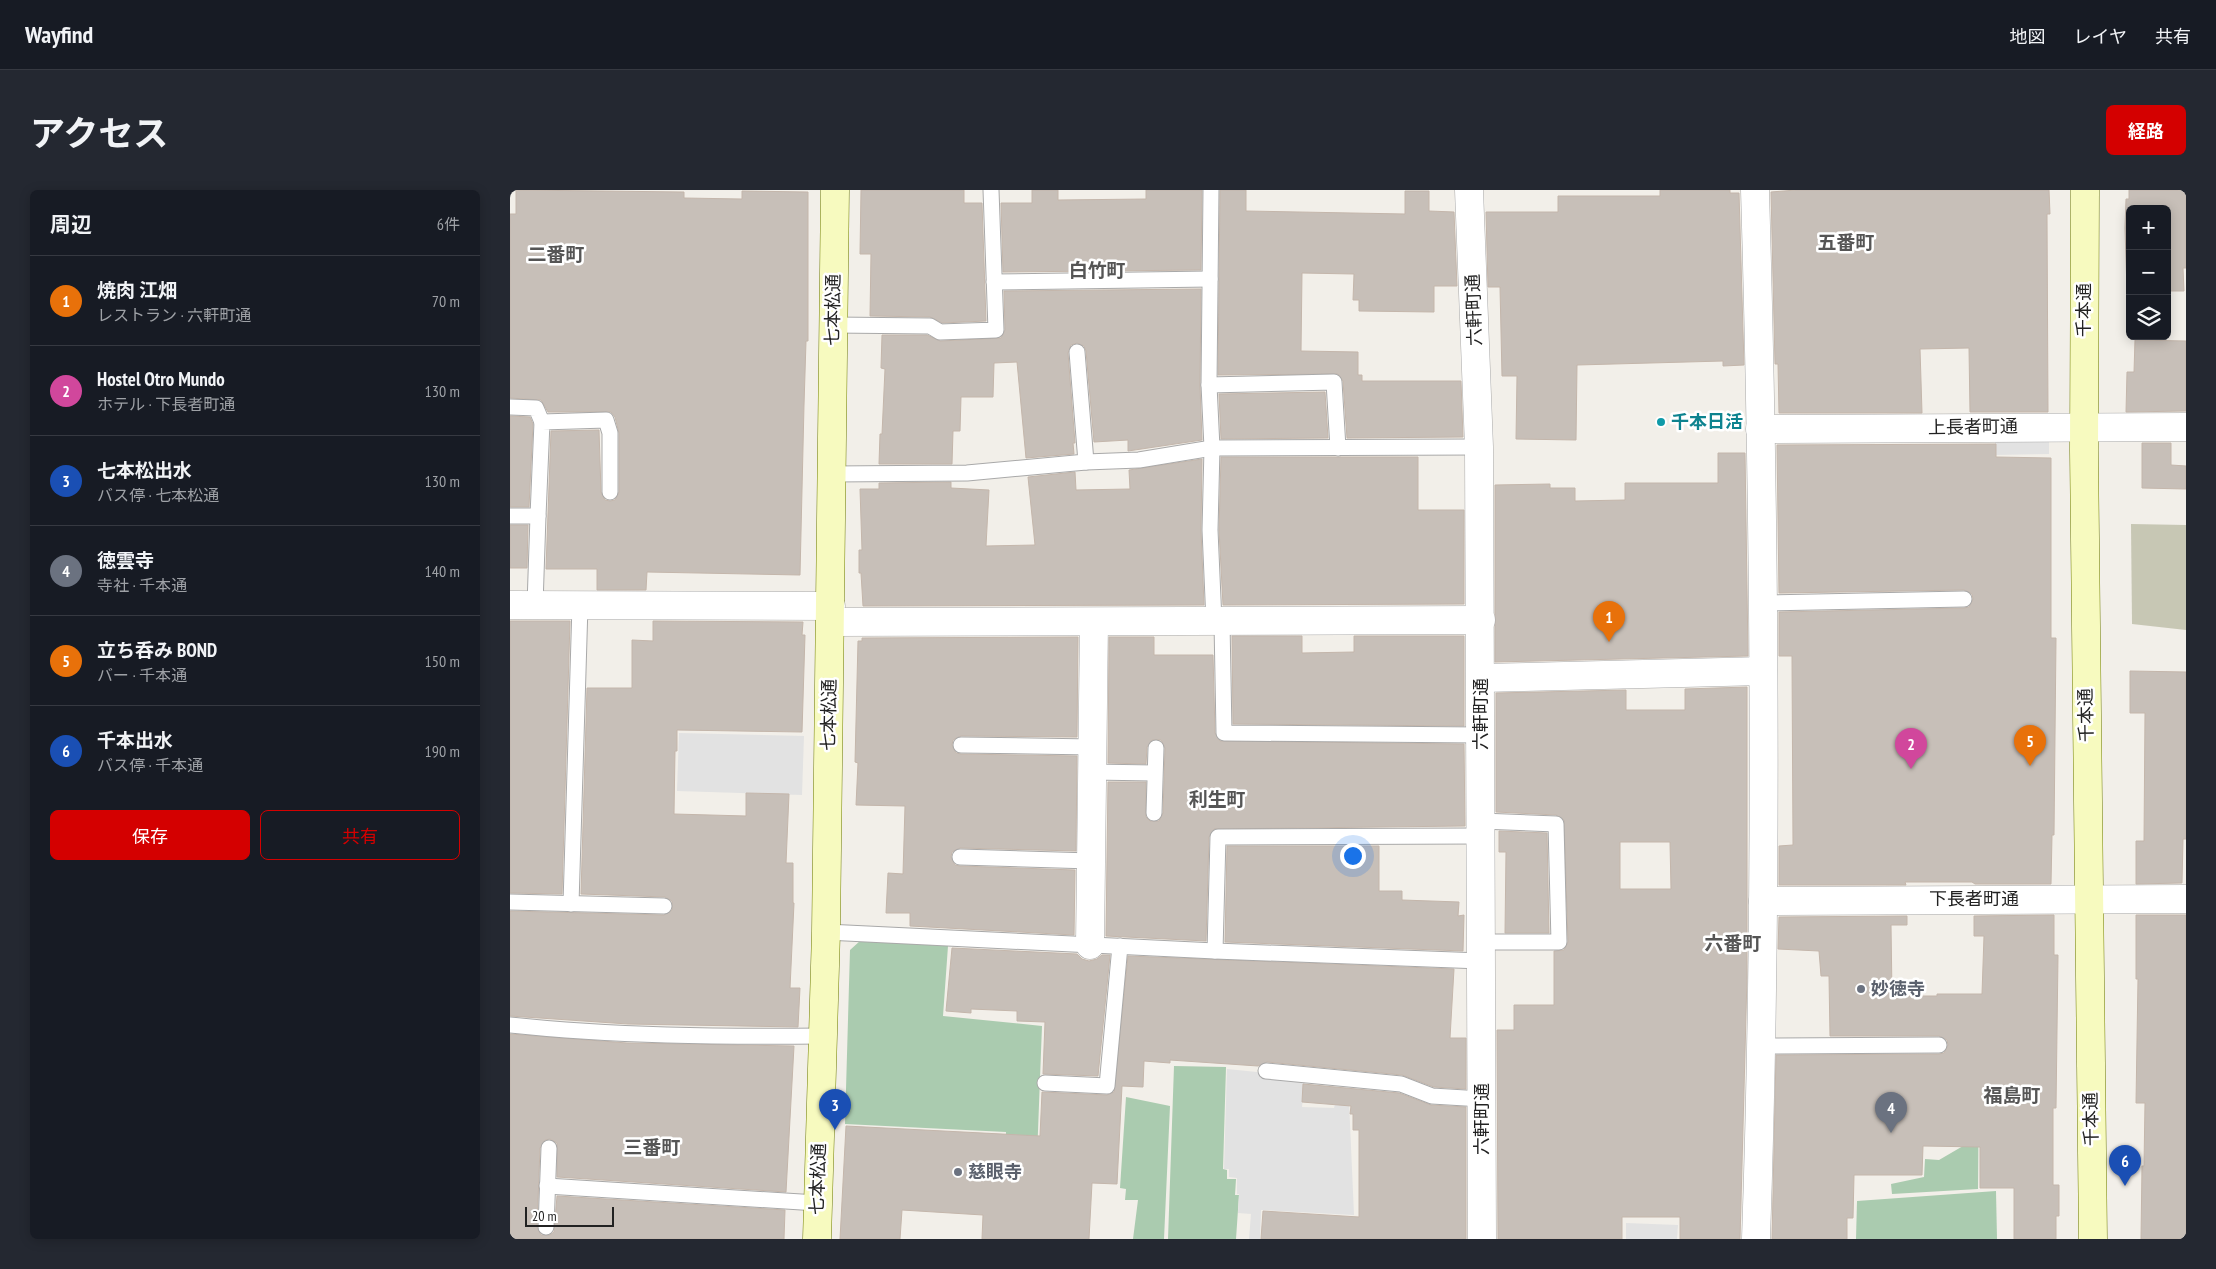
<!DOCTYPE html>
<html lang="ja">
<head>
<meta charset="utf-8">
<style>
	:root { --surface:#171b24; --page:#242831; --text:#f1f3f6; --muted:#9ea1a6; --line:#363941; --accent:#d40000 }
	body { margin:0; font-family:"PT Sans Narrow","Noto Sans JP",sans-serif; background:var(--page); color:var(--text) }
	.controls { position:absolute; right:15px; top:15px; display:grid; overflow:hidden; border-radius:8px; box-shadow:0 2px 12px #0003 }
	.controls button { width:45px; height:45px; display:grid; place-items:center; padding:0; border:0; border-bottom:1px solid var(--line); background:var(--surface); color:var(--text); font:25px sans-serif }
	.scale { position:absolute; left:15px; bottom:12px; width:89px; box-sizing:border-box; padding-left:5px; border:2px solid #222; border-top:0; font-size:14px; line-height:18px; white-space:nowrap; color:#222; -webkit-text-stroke:4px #fff; paint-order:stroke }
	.you { position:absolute; left:842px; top:665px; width:18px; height:18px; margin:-12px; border:4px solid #fff; border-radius:50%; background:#1a73e8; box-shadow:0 0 0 8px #1a73e833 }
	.badge { display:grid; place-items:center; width:32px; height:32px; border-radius:50%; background:var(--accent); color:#fff; font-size:16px; font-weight:700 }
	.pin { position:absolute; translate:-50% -41px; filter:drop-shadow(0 1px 2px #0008) }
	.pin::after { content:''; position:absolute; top:26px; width:18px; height:15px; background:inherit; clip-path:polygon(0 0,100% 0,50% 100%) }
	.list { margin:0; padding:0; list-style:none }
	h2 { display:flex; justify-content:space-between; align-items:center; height:65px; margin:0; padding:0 20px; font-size:21px }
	h2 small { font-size:16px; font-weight:400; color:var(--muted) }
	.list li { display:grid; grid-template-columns:32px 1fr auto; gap:15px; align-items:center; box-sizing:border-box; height:90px; padding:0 20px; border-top:1px solid var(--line) }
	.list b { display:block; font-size:19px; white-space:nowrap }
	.list p { margin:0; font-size:16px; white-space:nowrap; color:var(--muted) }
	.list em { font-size:16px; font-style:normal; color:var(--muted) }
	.actions { display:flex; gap:10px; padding:15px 20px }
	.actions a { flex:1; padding:11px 0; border:1px solid var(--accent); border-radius:8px; text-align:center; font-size:18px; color:var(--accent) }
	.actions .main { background:var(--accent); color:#fff }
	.icon { flex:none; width:28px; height:28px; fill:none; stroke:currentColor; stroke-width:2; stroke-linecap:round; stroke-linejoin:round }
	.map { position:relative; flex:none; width:1676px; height:1049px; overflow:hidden; border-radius:8px }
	header { display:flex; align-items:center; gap:30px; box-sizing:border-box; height:70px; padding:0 25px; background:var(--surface); border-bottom:1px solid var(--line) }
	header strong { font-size:24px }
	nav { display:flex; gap:28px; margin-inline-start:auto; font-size:18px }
	.intro { display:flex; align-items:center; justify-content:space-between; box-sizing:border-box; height:120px; padding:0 30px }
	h1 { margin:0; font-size:35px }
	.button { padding:12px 22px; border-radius:8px; background:var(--accent); color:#fff; font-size:18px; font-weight:700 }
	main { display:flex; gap:30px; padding:0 30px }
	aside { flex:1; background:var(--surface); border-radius:8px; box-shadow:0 2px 12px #0003 }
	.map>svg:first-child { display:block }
</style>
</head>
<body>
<header>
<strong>Wayfind</strong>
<nav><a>地図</a><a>レイヤ</a><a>共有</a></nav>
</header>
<div class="intro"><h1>アクセス</h1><a class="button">経路</a></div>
<main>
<aside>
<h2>周辺<small>6件</small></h2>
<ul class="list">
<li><span class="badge" style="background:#e8710a">1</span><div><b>焼肉 江畑</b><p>レストラン · 六軒町通</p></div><em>70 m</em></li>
<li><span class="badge" style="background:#d1479c">2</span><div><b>Hostel Otro Mundo</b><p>ホテル · 下長者町通</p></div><em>130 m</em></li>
<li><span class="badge" style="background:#1a4fb4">3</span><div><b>七本松出水</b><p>バス停 · 七本松通</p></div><em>130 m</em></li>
<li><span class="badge" style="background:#6b7280">4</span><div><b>徳雲寺</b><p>寺社 · 千本通</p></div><em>140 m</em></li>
<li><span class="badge" style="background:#e8710a">5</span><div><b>立ち呑み BOND</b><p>バー · 千本通</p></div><em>150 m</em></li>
<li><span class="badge" style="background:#1a4fb4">6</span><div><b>千本出水</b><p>バス停 · 千本通</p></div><em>190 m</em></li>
</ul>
<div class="actions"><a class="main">保存</a><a>共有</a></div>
</aside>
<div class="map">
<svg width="1676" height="1049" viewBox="0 0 1676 1049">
	<rect width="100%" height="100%" fill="#f2efe9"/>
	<path fill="#c7c7b4" d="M1621 334 1676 335V440L1622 434Z"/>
	<g fill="#aacbaf">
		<path d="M350 751 438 756 433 826 532 836 526 993 494 991 496 942 335 934 340 760Z"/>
		<path d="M664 876 716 877 713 979 717 980V989H726L725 1005H729L726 1049H658Z"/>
		<path d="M1469 880 1468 999 1382 1004 1381 994 1414 987 1415 969 1429 970 1453 956Z"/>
		<path d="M616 907 660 916 654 1049H623L628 1010H615L616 999 610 998Z"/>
		<path d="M1486 1001 1487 1049H1346L1347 1011Z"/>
	</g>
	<g fill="#e2e2e2">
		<path d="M1485 244H1539V264L1485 265Z"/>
		<path d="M169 543 294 546 292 605 167 601Z"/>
		<path d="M717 879 795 887 792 917 824 918 826 911H839L844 1025 751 1020 750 1049H739L741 1024 728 1023 729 1004H727V988L719 987V979H714Z"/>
		<path d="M1116 1033 1168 1035 1167 1049H1116Z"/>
	</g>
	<g fill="#c7bfb8" stroke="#c4b6ab" fill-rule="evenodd">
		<path d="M6 0 174 2V8L232 9V1L298 2V151H296L294 215 290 385 137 382 136 400H87V379H36L41 241 89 240 91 302 95 310 100 311 105 310 109 302V243L105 227 101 222H38L31 210 0 208V24H6Z"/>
		<path d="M351 0H454V13H472L476 131 432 133 420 127 360 126 361 64H350Z"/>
		<path d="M522 0H548V10L636 9V0H692L691 80 493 82 491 13H522Z"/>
		<path d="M710 0H736V21L895 24V1H919V21L944 22 947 96H924V122L849 121V110H843L844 84 792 83 791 161 848 162V185H852V191H951L953 247 837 248 833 191 828 184 708 185Z"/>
		<path d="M1150 0H1220V3H1229L1234 175 1213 176V171L1067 175 1066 250 1006 249 1007 186H992L990 97H978L976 22H1048V6H1150Z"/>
		<path d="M1286 0H1539L1540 24H1537L1538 222H1460L1459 158 1410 159 1412 223H1269L1268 174H1265L1261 2Z"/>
		<path d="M1619 0H1676V78H1673L1674 101H1657V19H1620V100H1617L1615 38 1616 9H1619Z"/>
		<path d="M691 99 690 195 692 250 618 261V250L584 252 576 161 574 156 567 153 561 155 558 163 565 253H563L564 264 516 268 507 172 484 173 483 207H451L450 241H443L442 274H369L370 244H372L375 179 371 178 372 145H417L430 151 491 148 495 140 494 101Z"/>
		<path d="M1625 150 1676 151V221L1616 222 1617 182H1624Z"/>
		<path d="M815 202 818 248 711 249 709 204Z"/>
		<path d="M0 226 20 227 23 234 19 317H0Z"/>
		<path d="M1632 253H1661V275L1676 276V299L1632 298Z"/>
		<path d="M1486 254V267L1541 268V448H1546L1544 645H1542L1541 694H1465L1462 692H1395L1396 695H1269V656L1283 655 1282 466H1269V422L1454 418 1459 417 1463 409 1462 404 1454 400 1269 403 1267 255Z"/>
		<path d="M1208 263H1235L1238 466 985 472V295L1040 294V298H1065V311L1115 310V293H1208Z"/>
		<path d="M711 267H908V320H954V414L713 415 709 340Z"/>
		<path d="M692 269 691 340 694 415 353 416 351 383H349V360H352L350 299H369V293L441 292V298L479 300 476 356 525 355 518 287 565 282 566 300 620 299 619 280Z"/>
		<path d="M0 335H18L17 378H0Z"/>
		<path d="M0 431H60L52 704 0 703Z"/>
		<path d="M143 431 293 432 292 445H295L292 542 167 540V561H165L164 624 236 626V603L279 604 276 673H283V713H284L280 798H290L288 837 118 834 0 826V721L154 725 162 720V711L155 707 71 704 77 498H122V450L143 451Z"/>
		<path d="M722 446H792V463L844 462V446H954V536L723 534Z"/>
		<path d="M568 447 567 547 451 546 443 550 442 555 446 563 451 564 567 566 566 661 450 658 442 662 441 667 445 675 450 676 565 680 564 745 400 736V723H376L378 683 393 684 395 616 346 615 348 573 345 572 348 451H352V448Z"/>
		<path d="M599 447H644V465H703L705 543 710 551 954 554 955 636 704 639 699 647 696 751 596 746 598 592H636V627L640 631H649L653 623 655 558 651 550H642L637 557 636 574 598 573Z"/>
		<path d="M1620 481 1676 482V649H1673L1672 693 1626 694V651H1634L1635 523H1620Z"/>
		<path d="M1237 497V787L1230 1049H1170V1027H1112V1049H988L987 840H1004V815H1044V761L1054 760 1058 752 1054 630 1046 625 986 622V503L1116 500V520H1175V499ZM1110 652H1160L1161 699H1110Z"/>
		<path d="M989 641 1037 643 1039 743H995L996 662H989Z"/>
		<path d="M717 656H869V701H892V710L949 712 948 726 954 725 953 761 715 752Z"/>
		<path d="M1544 725V765H1548L1546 918H1543V995H1549V1026H1546V1049H1504V998H1470V957L1413 956 1412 985H1344L1343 1028H1337V1049H1262L1266 865 1429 864 1434 863 1438 855 1437 850 1429 846H1320L1319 786H1311L1309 761 1268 759 1269 727 1397 726V735H1381L1382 806H1427V804H1472L1474 746H1464V726Z"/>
		<path d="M1626 725H1676V1049H1631L1632 976H1634L1635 913H1626L1628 789H1626Z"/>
		<path d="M442 758 567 764 572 769 579 771 587 769 592 765H600L588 886 533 884 535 832 507 831V821L461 819V823L436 821Z"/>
		<path d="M618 766 944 779 940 848H956V899L924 897 892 885 757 872 748 876 660 870V873L634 871 633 897 612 896 607 994 582 993 579 1049H472L473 1025 392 1020 390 1049H330L336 936 530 946 532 902 597 905 604 902Z"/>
		<path d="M0 844 117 853 284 856 276 1002 47 987V953L40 949 35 950 30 958 27 1037 31 1045H40L44 1042 47 1006 275 1020 274 1049H0Z"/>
		<path d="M793 894 889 903 921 915 956 917V1049H751L753 1021 849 1027V940H843V924H840L841 916 792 912Z"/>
	</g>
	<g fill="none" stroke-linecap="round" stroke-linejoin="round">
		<g stroke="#a9a9a9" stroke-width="17">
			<g id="lane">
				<path d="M701 0 699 195 702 258 700 340 704 432"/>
				<path d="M484 92 700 89"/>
				<path d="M323 135 420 136 430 142 486 140 481 0"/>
				<path d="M567 162 576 272"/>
				<path d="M699 195 824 192 828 258"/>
				<path d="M0 217 26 218 32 232"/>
				<path d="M322 284 457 283 576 272 629 270 702 258 969 257"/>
				<path d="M0 326H28L25 415"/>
				<path d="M28 326 32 232 96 230 100 243V302"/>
				<path d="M1252 413 1454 409"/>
				<path d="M712 432 714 543 970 545"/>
				<path d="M451 555 583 557"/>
				<path d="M582 582 644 583"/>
				<path d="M644 623 646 558"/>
				<path d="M450 667 581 671"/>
				<path d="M0 712 154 716"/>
				<path d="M61 714 70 415"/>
				<path d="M316 742 705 761 971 771"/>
				<path d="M971 752H1049L1046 634 971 631"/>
				<path d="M705 761 708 647 971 646"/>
				<path d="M0 835C104 846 209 847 313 846"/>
				<path d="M1253 856 1429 855"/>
				<path d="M756 881 891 894 922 906 972 909"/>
				<path d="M535 893 597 896 610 756"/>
				<path d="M37 996 307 1013"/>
				<path d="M36 1037 39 958"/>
			</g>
		</g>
		<g stroke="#a9a9a9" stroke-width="29">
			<g id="street">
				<path d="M959 0 969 257 972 1049"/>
				<path d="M1245 0C1255 349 1258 700 1246 1049"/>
				<path d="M1250 239 1676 237"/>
				<path d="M0 415 321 416"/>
				<path d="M321 432 971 430"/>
				<path d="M971 488 1253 481"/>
				<path d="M1253 711 1676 709"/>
				<path d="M580 755 584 432"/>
			</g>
		</g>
		<g stroke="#707d05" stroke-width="29">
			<g id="secondary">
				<path d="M1575 0 1574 261 1583 1049"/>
				<path d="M307 1049 316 742 325 0"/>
			</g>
		</g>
		<use href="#lane" stroke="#fff" stroke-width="15"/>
		<use href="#street" stroke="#fff" stroke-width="28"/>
		<use href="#secondary" stroke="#f7fabf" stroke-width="28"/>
	</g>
	<circle fill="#0f9aa8" stroke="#fff" stroke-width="2" cx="1151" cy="232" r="5"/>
	<g fill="#6b7280" stroke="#fff" stroke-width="2">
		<circle cx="1351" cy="799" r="5"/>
		<circle cx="448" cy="982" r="5"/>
	</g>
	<g text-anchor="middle" stroke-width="5" stroke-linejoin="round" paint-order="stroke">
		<g font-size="18" fill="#222" stroke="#fff">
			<text transform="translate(323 120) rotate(-89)" y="6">七本松通</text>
			<text transform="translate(964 120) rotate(-92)" y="6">六軒町通</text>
			<text transform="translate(1574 120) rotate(-90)" y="6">千本通</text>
			<text transform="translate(1463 237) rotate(-1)" y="6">上長者町通</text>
			<text transform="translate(971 524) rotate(-90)" y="6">六軒町通</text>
			<text transform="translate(319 525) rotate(-89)" y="6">七本松通</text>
			<text transform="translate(1576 525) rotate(-91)" y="6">千本通</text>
			<text x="1464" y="715">下長者町通</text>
			<text transform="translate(972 929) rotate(-90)" y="6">六軒町通</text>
			<text transform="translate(1581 929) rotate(-91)" y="6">千本通</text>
			<text transform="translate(308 989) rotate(-88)" y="6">七本松通</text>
		</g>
		<g font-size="18" font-weight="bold" fill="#0d838f" stroke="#fff" text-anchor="start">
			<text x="1161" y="238">千本日活</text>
		</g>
		<g font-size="18" font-weight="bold" fill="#5b616d" stroke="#fff" text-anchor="start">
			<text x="1361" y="805">妙徳寺</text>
			<text x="458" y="988">慈眼寺</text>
		</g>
		<g font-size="19" font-weight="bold" fill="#555" stroke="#fff">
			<text x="1336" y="59">五番町</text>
			<text x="46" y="71">二番町</text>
			<text x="587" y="87">白竹町</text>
			<text x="707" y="616">利生町</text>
			<text x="1223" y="760">六番町</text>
			<text x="1502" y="912">福島町</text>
			<text x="142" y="964">三番町</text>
		</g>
	</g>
</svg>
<div class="controls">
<button>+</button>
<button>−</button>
<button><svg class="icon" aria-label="layers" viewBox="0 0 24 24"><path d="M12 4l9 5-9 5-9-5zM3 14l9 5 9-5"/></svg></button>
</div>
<div class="scale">20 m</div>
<div class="you"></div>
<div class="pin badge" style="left:1099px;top:452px;background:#e8710a">1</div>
<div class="pin badge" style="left:1401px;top:579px;background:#d1479c">2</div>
<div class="pin badge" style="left:325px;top:940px;background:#1a4fb4">3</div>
<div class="pin badge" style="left:1381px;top:943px;background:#6b7280">4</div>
<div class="pin badge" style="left:1520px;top:576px;background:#e8710a">5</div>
<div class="pin badge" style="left:1615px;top:996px;background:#1a4fb4">6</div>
</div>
</main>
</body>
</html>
